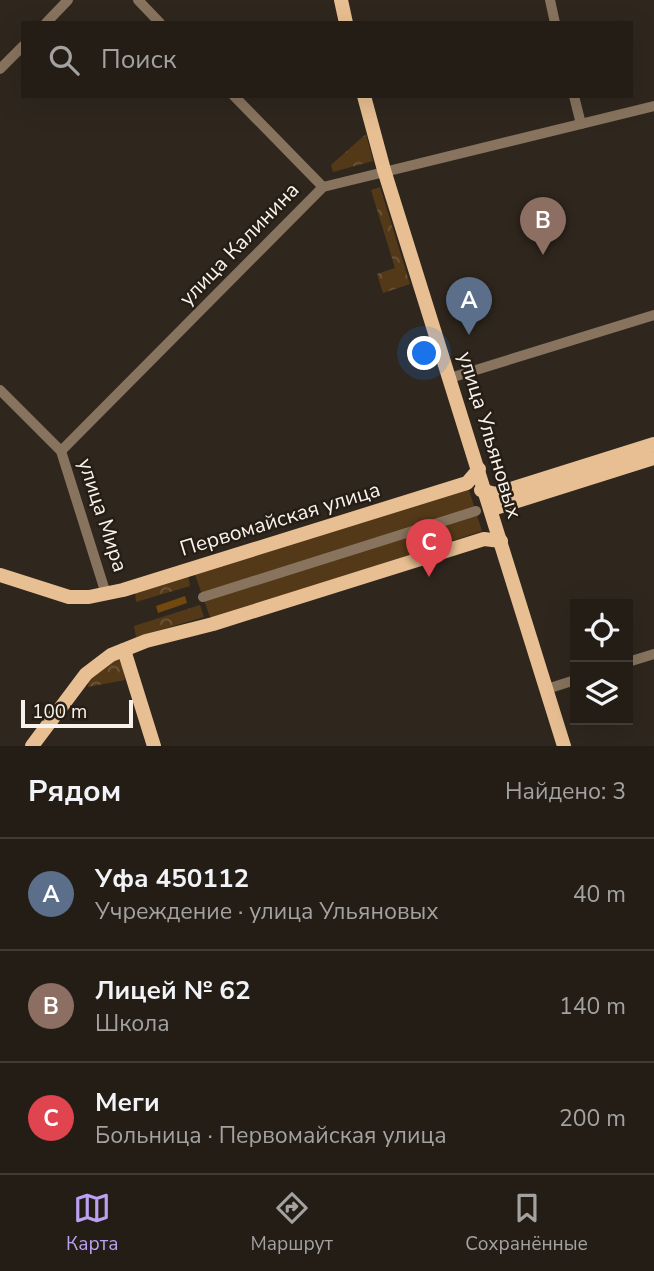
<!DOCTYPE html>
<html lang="ru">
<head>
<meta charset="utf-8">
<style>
	:root { --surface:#231d16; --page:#2f2a23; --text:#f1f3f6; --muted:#a3a2a1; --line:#403b35; --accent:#bca0f2 }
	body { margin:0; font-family:"Nunito Sans",sans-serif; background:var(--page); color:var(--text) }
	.controls { position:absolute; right:21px; bottom:21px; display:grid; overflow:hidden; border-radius:0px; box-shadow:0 7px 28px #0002 }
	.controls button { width:63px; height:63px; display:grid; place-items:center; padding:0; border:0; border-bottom:2px solid var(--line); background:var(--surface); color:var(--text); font:35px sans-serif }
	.scale { position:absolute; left:21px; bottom:18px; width:112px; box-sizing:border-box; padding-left:7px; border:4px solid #f8f2ed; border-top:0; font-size:19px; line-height:24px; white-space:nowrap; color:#f8f2ed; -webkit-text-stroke:5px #261e15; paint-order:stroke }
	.you { position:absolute; left:425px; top:354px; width:24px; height:24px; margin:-18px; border:5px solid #fff; border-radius:50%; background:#1a73e8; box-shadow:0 0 0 10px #1a73e833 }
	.badge { display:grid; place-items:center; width:46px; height:46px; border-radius:50%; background:var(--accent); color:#fff; font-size:23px; font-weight:700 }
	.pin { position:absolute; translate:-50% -58px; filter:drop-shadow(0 2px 4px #0008) }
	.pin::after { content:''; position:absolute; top:37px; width:24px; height:21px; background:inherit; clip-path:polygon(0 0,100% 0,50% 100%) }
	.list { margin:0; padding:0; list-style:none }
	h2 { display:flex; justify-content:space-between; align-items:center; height:91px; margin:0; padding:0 28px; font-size:30px }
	h2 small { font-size:23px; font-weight:400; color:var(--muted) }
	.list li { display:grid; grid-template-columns:46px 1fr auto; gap:21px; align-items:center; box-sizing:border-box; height:112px; padding:0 28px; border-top:2px solid var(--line) }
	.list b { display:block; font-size:26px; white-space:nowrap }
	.list p { margin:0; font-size:23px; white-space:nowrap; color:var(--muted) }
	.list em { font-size:23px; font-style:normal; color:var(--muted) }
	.icon { flex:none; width:38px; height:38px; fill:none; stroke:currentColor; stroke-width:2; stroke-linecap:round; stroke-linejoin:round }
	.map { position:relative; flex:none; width:654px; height:746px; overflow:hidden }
	.search { position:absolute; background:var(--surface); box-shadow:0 7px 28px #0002; left:21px; right:21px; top:21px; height:77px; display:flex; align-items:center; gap:18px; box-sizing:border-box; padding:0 24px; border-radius:0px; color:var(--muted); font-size:26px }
	.sheet { height:427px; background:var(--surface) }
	nav { display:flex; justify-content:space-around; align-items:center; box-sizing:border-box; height:98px; border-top:2px solid var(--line); background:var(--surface); font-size:19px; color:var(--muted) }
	nav a { display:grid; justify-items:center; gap:4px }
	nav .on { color:var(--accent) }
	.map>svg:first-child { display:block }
</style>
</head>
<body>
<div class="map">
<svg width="654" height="746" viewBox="0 0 654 746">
	<defs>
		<pattern id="forest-crowns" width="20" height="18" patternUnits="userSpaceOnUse" patternTransform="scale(1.75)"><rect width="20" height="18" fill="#543919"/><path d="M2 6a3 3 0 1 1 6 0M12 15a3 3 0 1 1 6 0" fill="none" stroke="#6d563b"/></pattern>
	</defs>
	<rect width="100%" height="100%" fill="#2f271e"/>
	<path fill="#543919" d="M468 487 482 531 211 620 194 572Z"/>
	<g fill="url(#forest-crowns)">
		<path d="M366 134 373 161 333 172 331 165Z"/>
		<path d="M380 187 410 284 383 293 377 274 395 268 371 190Z"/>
		<path d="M188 575 190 586 136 602 135 592Z"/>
		<path d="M200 605 204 617 136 637 134 626Z"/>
		<path d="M121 654 125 680 88 687 89 677Z"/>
	</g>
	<path fill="#73480e" d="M185 596 187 603 158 613 156 606Z"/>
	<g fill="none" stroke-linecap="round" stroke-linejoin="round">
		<g stroke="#88745e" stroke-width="10">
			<path d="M138 0 160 23"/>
			<path d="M550 0 555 23"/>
			<path d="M46 23 68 0"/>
			<path d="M0 69 23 46"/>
			<path d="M234 96 323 187"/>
			<path d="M574 96 581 124"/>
			<path d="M450 378 654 315"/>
			<path d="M0 390 61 451 106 594"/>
			<path d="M61 451 323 187 654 106"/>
			<path d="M203 597 476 511"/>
			<path d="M628 662 654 654"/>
			<path d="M547 689 575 680"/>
		</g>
		<g stroke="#e8bf92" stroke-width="14">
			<path d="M341 0 346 23"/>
			<path d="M364 96 384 170 564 746"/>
			<path d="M481 490 495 494 654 444"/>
			<path d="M492 509 654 458"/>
			<path d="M0 575 69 597H89L123 590 467 483 479 469"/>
			<path d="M124 650 154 746"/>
			<path d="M32 746 86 674 111 655 146 641 213 624 484 539 501 541"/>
		</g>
	</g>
	<g text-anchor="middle" stroke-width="5" stroke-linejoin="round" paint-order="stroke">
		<g font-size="21" fill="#f8f2ed" stroke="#261e15">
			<text transform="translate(239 244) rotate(-46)" y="7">улица Калинина</text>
			<text transform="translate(490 435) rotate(73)" y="7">улица Ульяновых</text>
			<text transform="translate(103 515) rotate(72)" y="7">улица Мира</text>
			<text transform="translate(280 519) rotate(-17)" y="7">Первомайская улица</text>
		</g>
	</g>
</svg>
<div class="controls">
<button><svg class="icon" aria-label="locate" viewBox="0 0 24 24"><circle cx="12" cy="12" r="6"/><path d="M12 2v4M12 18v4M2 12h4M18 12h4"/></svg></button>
<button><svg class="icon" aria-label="layers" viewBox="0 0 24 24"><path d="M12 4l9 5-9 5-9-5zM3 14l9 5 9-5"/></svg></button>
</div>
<div class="scale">100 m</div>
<div class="you"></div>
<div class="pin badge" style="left:469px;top:335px;background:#5c6f8a">A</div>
<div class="pin badge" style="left:543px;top:255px;background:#8d6e63">B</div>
<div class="pin badge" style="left:429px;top:577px;background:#e0444e">C</div>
<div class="search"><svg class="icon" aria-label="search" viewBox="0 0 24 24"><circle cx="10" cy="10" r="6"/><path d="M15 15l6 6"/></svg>Поиск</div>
</div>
<section class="sheet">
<h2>Рядом<small>Найдено: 3</small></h2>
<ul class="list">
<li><span class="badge" style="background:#5c6f8a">A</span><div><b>Уфа 450112</b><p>Учреждение · улица Ульяновых</p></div><em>40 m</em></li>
<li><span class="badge" style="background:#8d6e63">B</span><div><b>Лицей № 62</b><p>Школа</p></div><em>140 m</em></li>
<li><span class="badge" style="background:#e0444e">C</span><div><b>Меги</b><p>Больница · Первомайская улица</p></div><em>200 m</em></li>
</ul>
</section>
<nav>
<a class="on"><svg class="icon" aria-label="map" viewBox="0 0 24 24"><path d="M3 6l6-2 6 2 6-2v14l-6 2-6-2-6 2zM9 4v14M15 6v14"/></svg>Карта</a>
<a><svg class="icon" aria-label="directions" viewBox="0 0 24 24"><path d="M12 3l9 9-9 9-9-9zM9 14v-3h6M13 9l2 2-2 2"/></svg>Маршрут</a>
<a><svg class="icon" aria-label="saved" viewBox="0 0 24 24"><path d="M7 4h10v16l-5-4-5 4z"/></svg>Сохранённые</a>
</nav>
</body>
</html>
